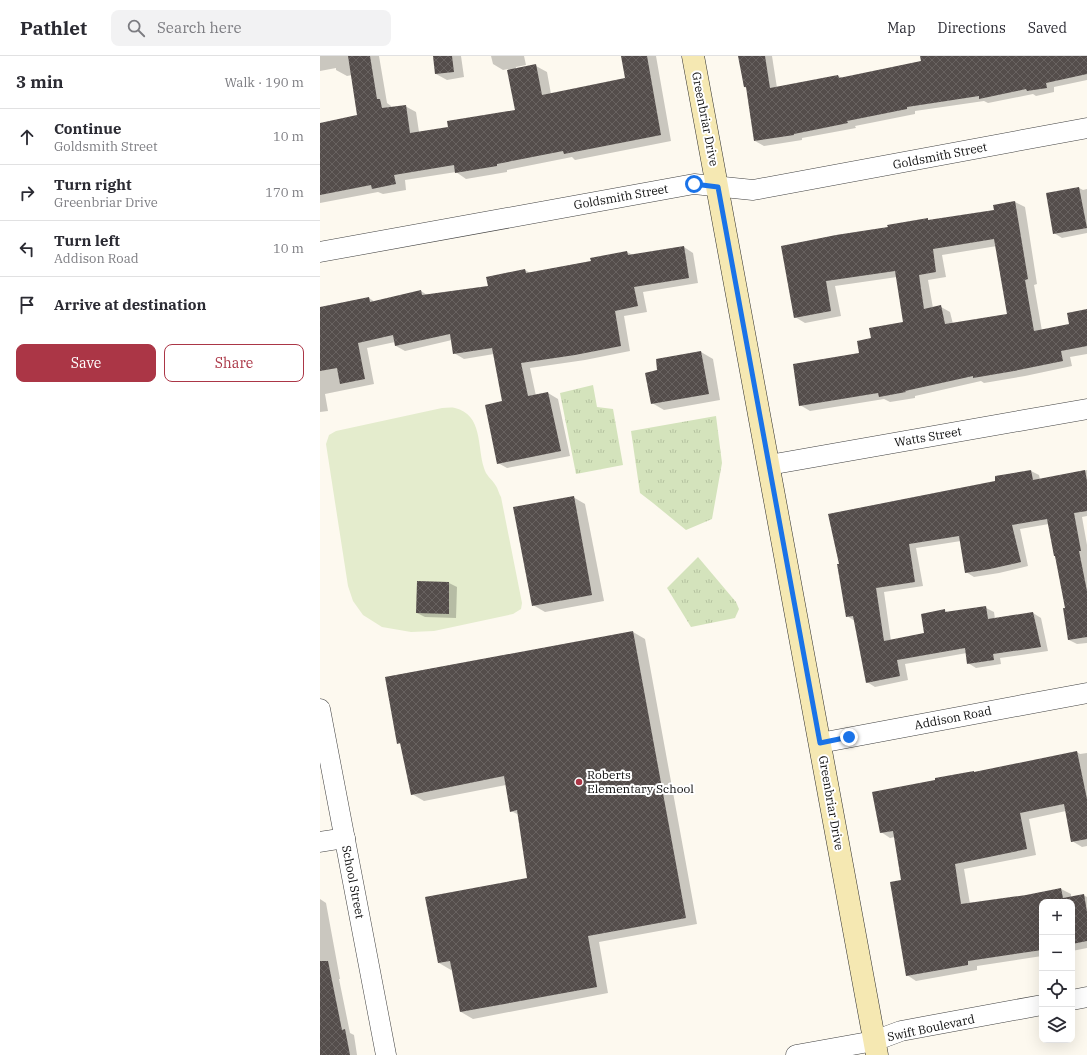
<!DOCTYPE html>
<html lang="en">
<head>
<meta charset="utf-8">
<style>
	:root { --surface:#fff; --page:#f2f2f3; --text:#2b2b33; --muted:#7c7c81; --line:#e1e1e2; --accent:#ab3646 }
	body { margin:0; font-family:"IBM Plex Serif",serif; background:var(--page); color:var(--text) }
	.controls { position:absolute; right:12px; bottom:12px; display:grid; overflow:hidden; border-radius:8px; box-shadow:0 4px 16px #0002 }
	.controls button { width:36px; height:36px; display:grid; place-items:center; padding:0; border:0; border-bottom:1px solid var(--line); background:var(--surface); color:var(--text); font:20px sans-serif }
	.stop { position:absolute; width:12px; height:12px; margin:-9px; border:3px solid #1a73e8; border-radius:50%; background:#fff }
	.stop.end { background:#1a73e8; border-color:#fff; box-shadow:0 1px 4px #0008 }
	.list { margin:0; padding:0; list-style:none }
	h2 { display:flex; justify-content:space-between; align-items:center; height:52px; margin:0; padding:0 16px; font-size:17px }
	h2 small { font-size:13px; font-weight:400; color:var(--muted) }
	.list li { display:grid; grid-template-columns:26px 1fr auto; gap:12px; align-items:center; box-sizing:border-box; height:56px; padding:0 16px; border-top:1px solid var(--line) }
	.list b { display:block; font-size:15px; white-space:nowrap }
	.list p { margin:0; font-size:13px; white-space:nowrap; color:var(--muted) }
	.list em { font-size:13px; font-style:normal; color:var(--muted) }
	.actions { display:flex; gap:8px; padding:12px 16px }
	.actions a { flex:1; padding:9px 0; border:1px solid var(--accent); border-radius:8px; text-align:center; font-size:14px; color:var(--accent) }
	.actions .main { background:var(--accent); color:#fff }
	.icon { flex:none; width:22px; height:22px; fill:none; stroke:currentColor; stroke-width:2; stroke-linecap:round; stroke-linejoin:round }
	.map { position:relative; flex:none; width:767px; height:999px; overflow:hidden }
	header { display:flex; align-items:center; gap:24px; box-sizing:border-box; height:56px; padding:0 20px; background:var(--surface); border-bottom:1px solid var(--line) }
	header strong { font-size:19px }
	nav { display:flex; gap:22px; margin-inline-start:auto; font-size:14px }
	.search { width:280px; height:36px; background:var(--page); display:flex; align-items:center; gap:10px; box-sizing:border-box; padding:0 14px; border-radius:8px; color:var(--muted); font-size:15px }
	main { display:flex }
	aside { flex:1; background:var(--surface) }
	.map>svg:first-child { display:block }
</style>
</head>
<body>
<header>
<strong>Pathlet</strong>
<div class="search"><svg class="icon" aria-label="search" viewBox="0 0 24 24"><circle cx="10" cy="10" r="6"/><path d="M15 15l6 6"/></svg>Search here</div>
<nav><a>Map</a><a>Directions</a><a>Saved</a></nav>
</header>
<main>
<aside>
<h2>3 min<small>Walk · 190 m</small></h2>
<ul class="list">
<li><svg class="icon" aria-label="ahead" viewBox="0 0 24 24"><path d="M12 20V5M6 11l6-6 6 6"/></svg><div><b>Continue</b><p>Goldsmith Street</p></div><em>10 m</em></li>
<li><svg class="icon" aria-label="right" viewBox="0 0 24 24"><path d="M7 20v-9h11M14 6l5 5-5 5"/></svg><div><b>Turn right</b><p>Greenbriar Drive</p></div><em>170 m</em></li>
<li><svg class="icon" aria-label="left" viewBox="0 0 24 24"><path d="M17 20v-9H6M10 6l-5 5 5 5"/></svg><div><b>Turn left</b><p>Addison Road</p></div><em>10 m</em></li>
<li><svg class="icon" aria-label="arrive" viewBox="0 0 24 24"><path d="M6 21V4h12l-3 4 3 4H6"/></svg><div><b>Arrive at destination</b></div></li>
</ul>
<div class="actions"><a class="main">Save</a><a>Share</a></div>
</aside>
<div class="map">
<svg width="767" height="999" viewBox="0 0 767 999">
	<defs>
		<pattern id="park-tufts" width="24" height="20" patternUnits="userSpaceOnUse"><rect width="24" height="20" fill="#d4e3bc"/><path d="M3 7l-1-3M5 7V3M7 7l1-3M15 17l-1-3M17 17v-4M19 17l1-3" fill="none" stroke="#b5c2a0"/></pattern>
		<pattern id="building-cross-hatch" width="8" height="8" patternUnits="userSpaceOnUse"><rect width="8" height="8" fill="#544d4b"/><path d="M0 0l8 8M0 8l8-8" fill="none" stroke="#686260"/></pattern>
	</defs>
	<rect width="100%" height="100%" fill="#fdf9ef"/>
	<g fill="url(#park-tufts)">
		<path d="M273 329 277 351 293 353 303 409 256 418 240 337Z"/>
		<path d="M396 360 402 407 392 463 366 474 333 447 320 437 311 375Z"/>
		<path d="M378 501 416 546 419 553 415 562 371 571 347 532Z"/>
	</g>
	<path fill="#e4eccd" d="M122 352C126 352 131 351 135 352 163 359 157 390 164 412 166 420 172 423 176 430 178 433 179 438 181 441L202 547 201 553 193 558 114 575 91 576 62 571 43 559 33 545 28 530 6 388 9 379 16 375Z"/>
	<g fill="#0003" fill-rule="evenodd">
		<path d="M0 0H59L67 47 71 50V52L85 50 96 56 99 76 129 72 196 55 188 13 183 14 173 8 171 0H204L206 9 196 11V13L216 10 227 16 231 38 306 23 302 0H336L351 85 255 104 252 101 187 114V116L146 123 136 116 85 124 86 134 63 138 58 136 0 147V68L38 60 32 19 27 20 16 14V12L0 15Z"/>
		<path d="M114 0H141L144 21 127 24 116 18Z"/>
		<path d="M419 0H452L457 32 518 20 523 22 602 6 601 0H767V24L734 31V36L716 40 713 38 668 47 664 45 595 55V58L535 70 536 72 482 82V84L444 90 435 85 427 32 424 31Z"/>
		<path d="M759 132 763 134 767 133V177L742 182 734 177Z"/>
		<path d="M695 146 705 151 717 228 714 229 722 275 750 269 767 254V298L750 301 752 310 705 320 664 327 661 325 595 340V342L570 346 564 343 490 355 480 349 540 297 552 283 584 267 577 221 515 230 521 260 485 267 475 261 462 191 569 172 607 163 610 165 675 155ZM677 190 688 259 633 268 630 256 621 251 613 252 608 224 626 221 622 199Z"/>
		<path d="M364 191 373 197 378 227 323 236 327 256 304 260 310 295 265 304 210 312 216 340 228 337 238 343 250 400 187 412 178 407 184 346 174 298 144 303 134 297 132 284 85 295 76 290 75 286 47 292 54 328 5 338 8 355 0 356V257L49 242 55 246 101 235 107 239 169 230 205 214 210 217 272 205 307 196 313 199Z"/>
		<path d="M381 296 393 303 400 344 344 354 332 347 338 315Z"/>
		<path d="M767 414V460L762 461 767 489V587L757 588 749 584 744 553 746 552 729 468 700 473 708 510 679 517 654 521 646 516 641 485 596 492 603 530 564 536 571 585 605 577 625 554 628 557 666 552 674 556 675 563 713 557 721 562 728 595 680 602 681 608 656 612 648 607 647 597 585 608 588 624 555 631 547 626 535 565 527 560 518 509 677 426 711 415 719 419 720 424Z"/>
		<path d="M253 441 265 448 284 545 225 556 213 549Z"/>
		<path d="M129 527 137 531 136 562 105 561 97 557Z"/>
		<path d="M313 576 325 583 377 868 279 886 288 937 153 963 141 956 132 913 131 914 119 907 208 823 199 759 191 755 186 729 104 745 92 738 82 689 78 687 66 621Z"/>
		<path d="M757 696 760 698 767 697V790L762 791 752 785 746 755 709 763 716 799 644 813 650 848 706 840 741 833 751 838V842L763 839 767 841V892L752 895V846H722V900L657 910V914L596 925 587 919 582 824 575 781 570 782 561 776 656 717Z"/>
		<path d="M0 843 6 847 20 923H19L30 977 34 979 37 999H0Z"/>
	</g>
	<g fill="url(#building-cross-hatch)" fill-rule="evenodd">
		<path d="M28 0H50L57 43H60L62 52 86 49 90 77 128 71 127 65 195 54 187 14 216 8 222 39 305 22 301 0H327L341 79 244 98 243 95 177 108V110L135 117 134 109 74 119 76 128 52 133 51 129 0 139V67L37 59Z"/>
		<path d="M113 0H132L134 16 115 18Z"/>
		<path d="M418 0H445L450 32 518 19 519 22 601 5 600 0H767V18L726 27 727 32 707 35 706 33 659 43V40L587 51V53L527 65 528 67 474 78V79L434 85 426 31H424Z"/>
		<path d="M759 131 767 172 733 178 726 137Z"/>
		<path d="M695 145 708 223 705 224 714 275 749 268 747 257 767 253V290L741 295 743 305 694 315 653 322V320L585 335 586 336 559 341 558 337 479 350 473 308 539 297 537 285 551 282 549 272 583 266 575 215 506 225 511 255 474 262 461 190 516 179 568 171 567 169 608 162V164L674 154 673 149ZM674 183 687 258 625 268 621 249 604 253 599 219 616 216 613 193Z"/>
		<path d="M364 190 369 222 314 231 318 250 295 255 301 290 255 299 201 307 208 340 228 336 241 395 177 408 165 349 182 345 172 292 133 298 130 278 75 290 73 279 38 287 45 323 20 328 17 312 0 315V251L49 241 50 246 101 234 102 239 168 230 166 221 205 213 206 217 271 205 270 202 307 195 308 199Z"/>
		<path d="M381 295 389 338 331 348 325 317 337 314 336 303Z"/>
		<path d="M711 414 713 424 765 414 767 425V455L754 457 761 495H759L767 535V581L748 584 743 552H745L735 500H734L727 463 692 469 701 506 670 513 645 517 639 480 589 488 595 526 556 532 564 585 604 577 601 558 625 553V556L666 550 668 563 713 556 721 591 673 598 674 604 647 608 645 592 577 604 580 620 546 627 533 560 526 561 517 508H519L508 458 675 425V420Z"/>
		<path d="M254 440 272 539 212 550 193 451Z"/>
		<path d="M97 525 129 526V558L96 557Z"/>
		<path d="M313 575 366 862 268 880 277 931 140 956 130 905 118 907 105 841 207 822 197 754 190 756 184 720 91 739 80 687 77 688 65 621Z"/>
		<path d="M757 695 767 743V783L751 786 744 748 700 757 707 793 635 808 641 848 706 839 741 832 743 842 764 838 767 856V885L752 888V846H722V894L648 905V909L586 920 570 826 581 824 573 775 560 777 552 736 615 724V722L654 715V716Z"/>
		<path d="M0 905H8L22 974 25 973 30 999H0Z"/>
	</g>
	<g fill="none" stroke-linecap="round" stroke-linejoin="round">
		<g stroke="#404040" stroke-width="21">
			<g id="minor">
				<path d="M0 196 374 128 433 134 767 72"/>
				<path d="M449 409 767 353"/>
				<path d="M0 653 66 999"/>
				<path d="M500 687 767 637"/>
				<path d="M0 786 25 782"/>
				<path d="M752 944 767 941"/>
				<path d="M476 999 554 985 581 975 722 949"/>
			</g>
		</g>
		<g stroke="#2f2f2f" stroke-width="23">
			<path id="secondary" d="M373 0 557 999"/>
		</g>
		<use href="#minor" stroke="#fff" stroke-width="20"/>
		<use href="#secondary" stroke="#f5e8b2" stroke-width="22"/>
	</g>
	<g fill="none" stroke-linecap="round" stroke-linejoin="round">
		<path stroke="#1a73e8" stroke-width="5" d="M374 128 398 131 500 687 529 681"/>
	</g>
	<circle fill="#ab3646" stroke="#fff" stroke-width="1.5" cx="259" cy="726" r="4"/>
	<g text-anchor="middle" stroke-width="4" stroke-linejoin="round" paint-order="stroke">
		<g font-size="12" fill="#0d0d0d" stroke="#fff">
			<text transform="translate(385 63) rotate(79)" y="4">Greenbriar Drive</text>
			<text transform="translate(620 100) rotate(-11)" y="4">Goldsmith Street</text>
			<text transform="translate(301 141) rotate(-10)" y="4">Goldsmith Street</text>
			<text transform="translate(608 381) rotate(-10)" y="4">Watts Street</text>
			<text transform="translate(633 662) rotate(-11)" y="4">Addison Road</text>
			<text transform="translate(511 747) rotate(80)" y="4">Greenbriar Drive</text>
			<text transform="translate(33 826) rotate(79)" y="4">School Street</text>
			<text transform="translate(611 972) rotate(-12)" y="4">Swift Boulevard</text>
		</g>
		<g font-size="12" fill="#0d0d0d" stroke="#fff" text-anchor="start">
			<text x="267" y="723">Roberts<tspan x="267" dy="14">Elementary School</tspan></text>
		</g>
	</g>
</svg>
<div class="controls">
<button>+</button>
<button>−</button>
<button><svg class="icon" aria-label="locate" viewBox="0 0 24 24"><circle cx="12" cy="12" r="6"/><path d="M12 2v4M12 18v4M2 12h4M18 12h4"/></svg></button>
<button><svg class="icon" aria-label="layers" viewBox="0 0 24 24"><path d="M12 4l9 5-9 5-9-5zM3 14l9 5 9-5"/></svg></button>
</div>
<div class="stop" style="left:374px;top:128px"></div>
<div class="stop end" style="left:529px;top:681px"></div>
</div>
</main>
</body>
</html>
